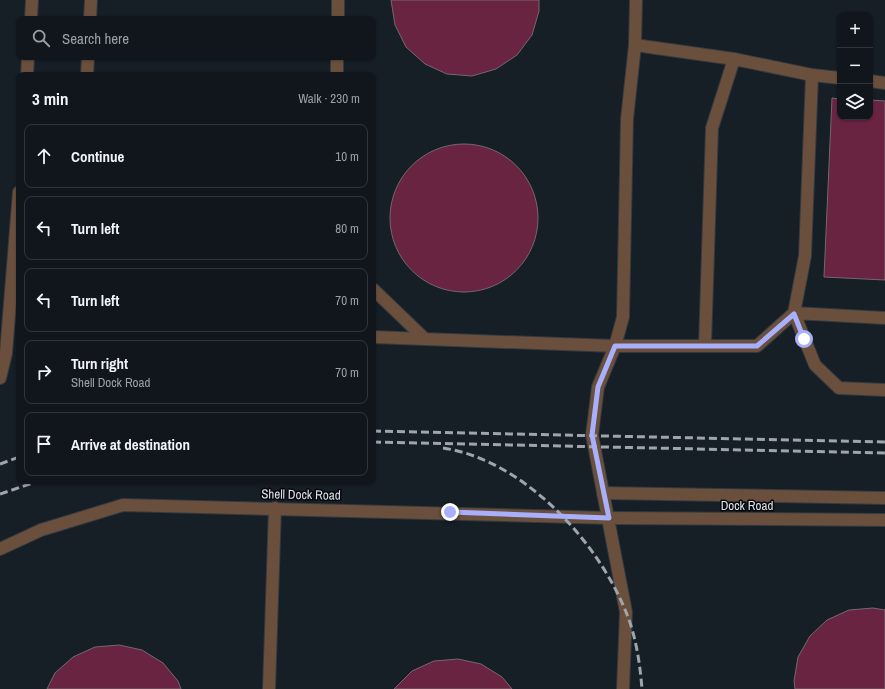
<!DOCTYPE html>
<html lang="en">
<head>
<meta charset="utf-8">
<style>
	:root { --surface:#10161c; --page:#191f25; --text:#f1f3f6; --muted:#9c9fa3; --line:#30353b }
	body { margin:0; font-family:"Archivo Narrow",sans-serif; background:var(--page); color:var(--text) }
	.controls { position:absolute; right:12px; top:12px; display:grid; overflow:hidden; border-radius:8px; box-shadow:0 1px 3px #0004 }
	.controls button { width:36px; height:36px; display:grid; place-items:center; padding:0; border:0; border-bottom:1px solid var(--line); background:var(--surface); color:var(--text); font:20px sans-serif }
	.stop { position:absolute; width:12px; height:12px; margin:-9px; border:3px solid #a8b0fc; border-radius:50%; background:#fff }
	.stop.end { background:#a8b0fc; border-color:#fff; box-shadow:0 1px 4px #0008 }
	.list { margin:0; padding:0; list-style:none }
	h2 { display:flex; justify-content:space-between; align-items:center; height:52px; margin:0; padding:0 16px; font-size:17px }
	h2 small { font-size:13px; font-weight:400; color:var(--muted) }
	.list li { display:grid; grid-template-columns:26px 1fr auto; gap:12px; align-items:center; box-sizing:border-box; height:64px; margin:0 8px 8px; padding:0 8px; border:1px solid var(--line); border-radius:8px }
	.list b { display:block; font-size:15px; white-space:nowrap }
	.list p { margin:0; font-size:13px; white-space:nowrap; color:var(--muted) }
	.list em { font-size:13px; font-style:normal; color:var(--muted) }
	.icon { flex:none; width:22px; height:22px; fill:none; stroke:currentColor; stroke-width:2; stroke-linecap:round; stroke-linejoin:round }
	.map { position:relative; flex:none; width:885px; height:689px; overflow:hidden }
	.search { position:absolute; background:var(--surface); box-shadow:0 1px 3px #0004; left:16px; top:16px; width:360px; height:44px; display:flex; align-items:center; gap:10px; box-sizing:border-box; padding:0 14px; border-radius:8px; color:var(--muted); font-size:15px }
	.panel { position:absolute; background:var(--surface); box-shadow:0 1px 3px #0004; left:16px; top:72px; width:360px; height:412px; border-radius:8px }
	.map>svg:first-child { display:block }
</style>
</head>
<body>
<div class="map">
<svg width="885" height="689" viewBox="0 0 885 689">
	<rect width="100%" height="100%" fill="#161e26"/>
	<g fill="#682441" stroke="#76686c">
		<path d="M391 0H539V11L532 35 517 55 496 69 472 76 447 74 425 64 406 47 395 25Z"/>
		<path d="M832 98 840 99V117H870V100L885 101V280L824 277Z"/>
		<circle cx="464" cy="218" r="74"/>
		<path d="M873 608 885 610V689H795L794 681 798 657 810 636 827 620 849 610Z"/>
		<path d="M119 645 142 650 163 663 178 681 181 689H47L55 673 73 657 95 647Z"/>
		<path d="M458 659 481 664 502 677 512 689H394L412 671 434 661Z"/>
	</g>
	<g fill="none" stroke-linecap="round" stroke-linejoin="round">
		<g stroke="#323941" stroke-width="14">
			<g id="minor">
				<path d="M31 19 32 0"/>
				<path d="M90 19 91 0"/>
				<path d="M338 19V0"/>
				<path d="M635 45 734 59 812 75 840 78"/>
				<path d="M27 75 28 57"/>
				<path d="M87 75 88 57"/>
				<path d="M337 75V57"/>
				<path d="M870 81 885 83"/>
				<path d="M373 289 425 339 615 346 623 317 627 119 635 45 636 0"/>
				<path d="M885 318 794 313 815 365 839 388 885 390"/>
				<path d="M373 337 425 339"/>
				<path d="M705 345 712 128 734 59"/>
				<path d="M0 378 6 353 19 192"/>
				<path d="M603 493 885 498"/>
				<path d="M0 549 41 530 123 505 609 518 885 520"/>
				<path d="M269 689 275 508"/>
				<path d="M623 689 626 612 592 435 598 387 615 346H757L794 313 805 256 812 75"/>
			</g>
		</g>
		<use href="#minor" stroke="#6a4f3c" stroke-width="12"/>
		<g stroke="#9ea5ac" stroke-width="3" stroke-dasharray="8 4" stroke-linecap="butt">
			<path d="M373 431 885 442"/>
			<path d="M373 442 885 453"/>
			<path d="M443 448C523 460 597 540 626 612 636 636 640 664 642 689"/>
			<path d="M0 464 19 457"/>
			<path d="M0 494 39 481"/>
		</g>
	</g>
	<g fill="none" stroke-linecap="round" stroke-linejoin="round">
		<path stroke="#a8b0fc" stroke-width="5" d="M450 512 609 518 592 435 598 387 615 346H757L794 314 804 339"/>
	</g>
	<g text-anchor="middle" stroke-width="3" stroke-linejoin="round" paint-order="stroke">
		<g font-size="13" fill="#dce2e8" stroke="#05070b">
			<text transform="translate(301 494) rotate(1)" y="5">Shell Dock Road</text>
			<text x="747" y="510">Dock Road</text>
		</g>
	</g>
</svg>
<div class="controls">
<button>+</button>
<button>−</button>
<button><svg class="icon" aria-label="layers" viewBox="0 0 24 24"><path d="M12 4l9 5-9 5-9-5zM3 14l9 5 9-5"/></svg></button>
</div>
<div class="stop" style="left:804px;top:339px"></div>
<div class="stop end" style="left:450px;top:512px"></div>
<div class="search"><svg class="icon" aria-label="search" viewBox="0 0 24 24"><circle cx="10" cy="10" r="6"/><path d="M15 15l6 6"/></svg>Search here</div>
<section class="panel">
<h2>3 min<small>Walk · 230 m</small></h2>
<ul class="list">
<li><svg class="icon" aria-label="ahead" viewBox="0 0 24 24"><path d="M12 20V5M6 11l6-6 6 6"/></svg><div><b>Continue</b></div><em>10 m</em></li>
<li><svg class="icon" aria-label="left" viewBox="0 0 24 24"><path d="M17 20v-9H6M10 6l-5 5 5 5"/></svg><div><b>Turn left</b></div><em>80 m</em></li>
<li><svg class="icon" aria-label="left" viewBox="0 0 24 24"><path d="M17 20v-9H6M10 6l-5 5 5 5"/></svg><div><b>Turn left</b></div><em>70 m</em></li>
<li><svg class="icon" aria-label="right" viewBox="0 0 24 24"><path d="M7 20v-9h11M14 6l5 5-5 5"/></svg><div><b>Turn right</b><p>Shell Dock Road</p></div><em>70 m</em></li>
<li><svg class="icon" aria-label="arrive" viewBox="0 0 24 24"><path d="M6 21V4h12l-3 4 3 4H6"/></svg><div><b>Arrive at destination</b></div></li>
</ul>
</section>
</div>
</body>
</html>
